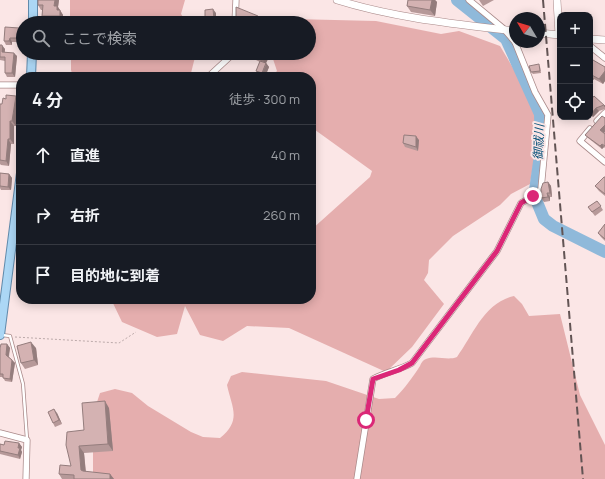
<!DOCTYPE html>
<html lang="ja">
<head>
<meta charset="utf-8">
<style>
	:root { --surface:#171b24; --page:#242831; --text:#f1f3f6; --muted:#9ea1a6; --line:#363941 }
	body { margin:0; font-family:Manrope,"Noto Sans JP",sans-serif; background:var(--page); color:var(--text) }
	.controls { position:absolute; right:12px; top:12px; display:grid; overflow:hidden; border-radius:8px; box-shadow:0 2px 10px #0003 }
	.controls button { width:36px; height:36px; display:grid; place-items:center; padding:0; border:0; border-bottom:1px solid var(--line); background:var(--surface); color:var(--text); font:20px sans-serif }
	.compass { position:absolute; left:509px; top:12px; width:36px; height:36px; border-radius:50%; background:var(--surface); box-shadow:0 2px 10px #0003; rotate:308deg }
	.stop { position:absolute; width:12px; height:12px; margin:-9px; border:3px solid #db2777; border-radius:50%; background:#fff }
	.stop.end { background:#db2777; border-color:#fff; box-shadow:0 1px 4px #0008 }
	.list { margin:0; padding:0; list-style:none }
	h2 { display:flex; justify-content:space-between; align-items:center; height:52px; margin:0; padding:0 16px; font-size:17px }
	h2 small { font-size:13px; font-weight:400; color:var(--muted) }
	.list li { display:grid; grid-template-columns:26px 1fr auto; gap:12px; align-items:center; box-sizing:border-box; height:60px; padding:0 16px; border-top:1px solid var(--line) }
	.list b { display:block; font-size:15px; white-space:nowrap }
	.list em { font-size:13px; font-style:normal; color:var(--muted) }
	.icon { flex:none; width:22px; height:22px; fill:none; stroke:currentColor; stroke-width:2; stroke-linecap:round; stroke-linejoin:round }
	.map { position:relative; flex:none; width:605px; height:479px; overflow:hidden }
	.search { position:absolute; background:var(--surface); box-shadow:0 2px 10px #0003; left:16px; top:16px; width:300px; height:44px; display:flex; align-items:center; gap:10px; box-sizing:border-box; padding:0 14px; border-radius:22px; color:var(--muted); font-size:15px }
	.panel { position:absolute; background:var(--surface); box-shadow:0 2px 10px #0003; left:16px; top:72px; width:300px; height:232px; border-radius:16px }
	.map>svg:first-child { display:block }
</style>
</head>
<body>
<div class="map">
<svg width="605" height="479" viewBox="0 0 605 479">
	<rect width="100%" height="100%" fill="#fbe6e6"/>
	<g fill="#e5aeae">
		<path d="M70 0H185L181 14 187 23H70Z"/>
		<path d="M272 17 285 22 293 19 376 21 441 34 459 31 500 46 525 88 536 117 537 142 530 184 511 194 500 205 453 236 429 260 428 273 424 280 444 304 412 347 386 372 289 328 247 326 223 341 200 335 185 306 177 334 157 337 122 322 111 299H311V230L370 177 372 171 311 127V77H271L277 71 271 53H309V23H270Z"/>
		<path d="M71 53H196L190 77H73L71 70Z"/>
		<path d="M514 296 522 304 529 316 560 314 580 395 605 445V479H93V414L100 393 115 389 132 393 148 406 191 432 203 437 220 438C242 420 232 408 227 385L231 376 242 372 326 381 379 399 395 398C405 388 412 378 420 366 421 363 423 360 426 359 437 355 447 361 457 357 473 335 484 303 514 296Z"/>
	</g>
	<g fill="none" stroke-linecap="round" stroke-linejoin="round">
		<path stroke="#8fb9da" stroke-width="12" d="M457 0 506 39 540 114 541 148 535 190 537 202 544 219 553 226 605 252"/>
		<g stroke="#a98989" stroke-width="4">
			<path id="service" d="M2 335 10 336 23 384 27 439"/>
		</g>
		<g stroke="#a98989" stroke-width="7">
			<g id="minor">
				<path d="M469 0 504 29 515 42"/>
				<path d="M235 23 236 0"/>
				<path d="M590 46 605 58"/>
				<path d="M208 77 234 53"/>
				<path d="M0 85H21"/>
				<path d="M597 121 605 113"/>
				<path d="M590 129 580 141 605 162"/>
				<path d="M0 433 27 440 26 479"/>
				<path d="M357 479 373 379C386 372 399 370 412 363L497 251 521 203 537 194 541 189 548 115 535 92 515 42"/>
			</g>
		</g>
		<g stroke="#a98989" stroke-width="8">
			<g id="tertiary">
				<path d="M337 0C394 18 456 24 515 31"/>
				<path d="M557 0 559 35"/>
				<path d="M539 33 560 35"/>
				<path d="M590 39 605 40"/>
			</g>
		</g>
		<g stroke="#618aab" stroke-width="10">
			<g id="primary">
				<path d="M33 23V0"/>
				<path d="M31 77 32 53"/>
				<path d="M0 335 21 173"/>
			</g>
		</g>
		<path stroke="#bcaaaa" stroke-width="1" stroke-dasharray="2 2" stroke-linecap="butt" d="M15 337 119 343 136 332"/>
		<use href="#service" stroke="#fff" stroke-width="2.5"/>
		<use href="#minor" stroke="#fff" stroke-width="5.5"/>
		<use href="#tertiary" stroke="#fff" stroke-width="7"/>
		<use href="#primary" stroke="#acd7f5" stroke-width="8"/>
		<path stroke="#625454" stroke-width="2" stroke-dasharray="8 4" stroke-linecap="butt" d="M543 0 583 479"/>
	</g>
	<g fill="#b69999">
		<path d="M38 0H59L58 7 63 15V21L46 20 42 16 43 10H41L38 5Z"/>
		<path d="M408 0H435L437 2 435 16 411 12 407 6Z"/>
		<path d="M479 0H494L483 6Z"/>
		<path d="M216 13V23H208L205 20Z"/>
		<path d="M258 16 262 22 261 23H242L240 22 236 17Z"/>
		<path d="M22 32 21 42H12V45H6L4 41Z"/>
		<path d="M0 45 5 49V52L17 56 15 77H7L5 73V61L0 60Z"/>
		<path d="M266 55 268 59 266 63 269 67 265 77H264L259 75 256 71 260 62 256 60 253 56Z"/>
		<path d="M590 62 591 63 605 67V81L603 84 594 79 591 82 590 81Z"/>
		<path d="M540 66 541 73 533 74 531 72Z"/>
		<path d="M16 96 20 101 16 126H14V144H11L9 166 1 165 0 164V104H2L6 99Z"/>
		<path d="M590 101 605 106V109L599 111 593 117 590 114Z"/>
		<path d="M605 118V132L604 133 605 134V148L604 147 602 149 588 138 585 135Z"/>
		<path d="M419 140 418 151 405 147 403 143Z"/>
		<path d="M0 173 9 174 12 178 11 190H1L0 188Z"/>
		<path d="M605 177V196L599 191 595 186Z"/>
		<path d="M548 182 551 186 552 197H550V201L544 202 541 198Z"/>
		<path d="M597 201 603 210 595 216 588 207Z"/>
		<path d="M605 224V241L601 237 598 233Z"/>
		<path d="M7 344 10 348 9 357 15 363 12 382 5 381 3 377H0V348Z"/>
		<path d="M36 348 38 365 25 369 21 363Z"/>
		<path d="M109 408 113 451 84 453 86 472 110 474 114 479H62L59 474 71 466 84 430Z"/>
		<path d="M57 413 62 424 55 427 53 423Z"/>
		<path d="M19 443 22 447 21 450 22 452 20 459 0 454V444L4 445Z"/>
	</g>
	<g fill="#947d7d">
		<path d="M55 0H59L58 7 63 15V21L54 6Z"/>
		<path d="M432 0H435L437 2 435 16 430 10Z"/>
		<path d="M213 9 216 13V23L214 19Z"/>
		<path d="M258 16 262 22 261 23H255Z"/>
		<path d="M19 28 22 32 21 42 18 38Z"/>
		<path d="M10 38 12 42V45L9 41Z"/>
		<path d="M2 45 5 49 4 56 2 52Z"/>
		<path d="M14 53 17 56 15 77 12 73Z"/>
		<path d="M266 55 268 59 266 63 269 67 265 77 262 73 266 65 263 61Z"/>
		<path d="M605 71V81L603 84 599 79Z"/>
		<path d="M590 74 594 79 591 82 590 81Z"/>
		<path d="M16 96 20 101 16 126 12 121Z"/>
		<path d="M596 108 599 111 593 117 591 114Z"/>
		<path d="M10 121 14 126V144L10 139Z"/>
		<path d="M605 125V132L603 134 600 130Z"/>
		<path d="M416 136 419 140 418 151 416 147Z"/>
		<path d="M8 139 11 144 9 166 6 161Z"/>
		<path d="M602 144 604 147 602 149 600 146Z"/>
		<path d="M9 174 12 178 11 190 8 187Z"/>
		<path d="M548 182 551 186 552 197 550 193Z"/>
		<path d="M547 193 550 197V201L548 197Z"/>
		<path d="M31 342 36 348 38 365 34 360Z"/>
		<path d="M7 344 10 348 8 359 6 355Z"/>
		<path d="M12 360 15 363 12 382 10 379Z"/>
		<path d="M105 401 109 408 113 451 108 444Z"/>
		<path d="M54 409 57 413 62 424 59 420Z"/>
		<path d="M19 443 22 447 21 450 22 452 20 459 18 455V448Z"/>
		<path d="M79 446 84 453 86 476 81 470Z"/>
		<path d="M110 474 114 479H110Z"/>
	</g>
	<g fill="#d4b2b2" stroke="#947d7d">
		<path d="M38 0H55L54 6H57V10H60V16H42L43 5H38Z"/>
		<path d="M408 0H432L430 10 407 6Z"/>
		<path d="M236 7 258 16 255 23H247L236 17Z"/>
		<path d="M213 9 214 19 205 20V10Z"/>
		<path d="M5 27 19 28 18 38H10L9 41H4Z"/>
		<path d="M0 45H2V52L14 53 12 73H5V57H0Z"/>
		<path d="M255 53H261L266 55 263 61 253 56Z"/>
		<path d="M593 60 605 67V71L599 79 590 74V62L591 63Z"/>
		<path d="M260 61 266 63 262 73 256 71Z"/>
		<path d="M539 64 540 71 531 72 529 66Z"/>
		<path d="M6 95 16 96 12 121H10V139H8L6 161 0 160V104H2L3 98 6 99Z"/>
		<path d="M594 96 605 106V107L604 105 596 108 591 114 590 113V101Z"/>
		<path d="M602 116 605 118V125L600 130 605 134V146L602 144 600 146 585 135Z"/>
		<path d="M404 135 416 136V147L403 143Z"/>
		<path d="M0 173 9 174 8 187 0 186Z"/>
		<path d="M604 177H605V194L595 186Z"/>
		<path d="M548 182 550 193H547L548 197 541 198V189L543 183Z"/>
		<path d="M597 201 601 206 592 212 588 207Z"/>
		<path d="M605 224V239L598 233Z"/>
		<path d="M31 342 34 360 21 363 17 346Z"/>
		<path d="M1 344H7L6 355 12 360 10 379 3 378V374H0V348Z"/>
		<path d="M105 401 108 444 79 446 81 470 83 471 110 474V479H74V475L59 474 60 465 71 466 66 445 67 432 84 430 82 403Z"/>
		<path d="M54 409 59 420 53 423 48 412Z"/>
		<path d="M5 441 19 443 18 448H20L18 455 0 451V444L4 445Z"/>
	</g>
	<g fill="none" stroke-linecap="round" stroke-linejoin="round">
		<path stroke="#db2777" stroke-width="5" d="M366 420 373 379 399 370 412 363 497 251 521 203 533 196"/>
	</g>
	<g text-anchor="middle" stroke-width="4" stroke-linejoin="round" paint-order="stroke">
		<g font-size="12" font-style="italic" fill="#045079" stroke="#fbe6e6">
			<text transform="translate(539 142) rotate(-88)" y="4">御祓川</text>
		</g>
	</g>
</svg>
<div class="controls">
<button>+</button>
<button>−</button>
<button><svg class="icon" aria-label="locate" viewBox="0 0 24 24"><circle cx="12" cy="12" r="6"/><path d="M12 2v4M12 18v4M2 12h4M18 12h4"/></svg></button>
</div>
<svg class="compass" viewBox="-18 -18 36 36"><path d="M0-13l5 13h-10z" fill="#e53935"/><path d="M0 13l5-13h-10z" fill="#9ea1a6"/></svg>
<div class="stop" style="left:366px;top:420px"></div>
<div class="stop end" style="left:533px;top:196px"></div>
<div class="search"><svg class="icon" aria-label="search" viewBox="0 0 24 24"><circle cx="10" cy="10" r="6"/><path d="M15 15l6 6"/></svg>ここで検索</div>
<section class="panel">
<h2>4 分<small>徒歩 · 300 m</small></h2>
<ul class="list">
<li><svg class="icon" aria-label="ahead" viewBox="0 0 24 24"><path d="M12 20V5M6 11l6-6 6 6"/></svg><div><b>直進</b></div><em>40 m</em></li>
<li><svg class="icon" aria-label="right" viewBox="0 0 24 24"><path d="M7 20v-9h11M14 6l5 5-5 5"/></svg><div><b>右折</b></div><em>260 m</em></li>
<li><svg class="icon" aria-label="arrive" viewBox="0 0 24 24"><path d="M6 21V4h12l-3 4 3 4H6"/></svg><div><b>目的地に到着</b></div></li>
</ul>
</section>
</div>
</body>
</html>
